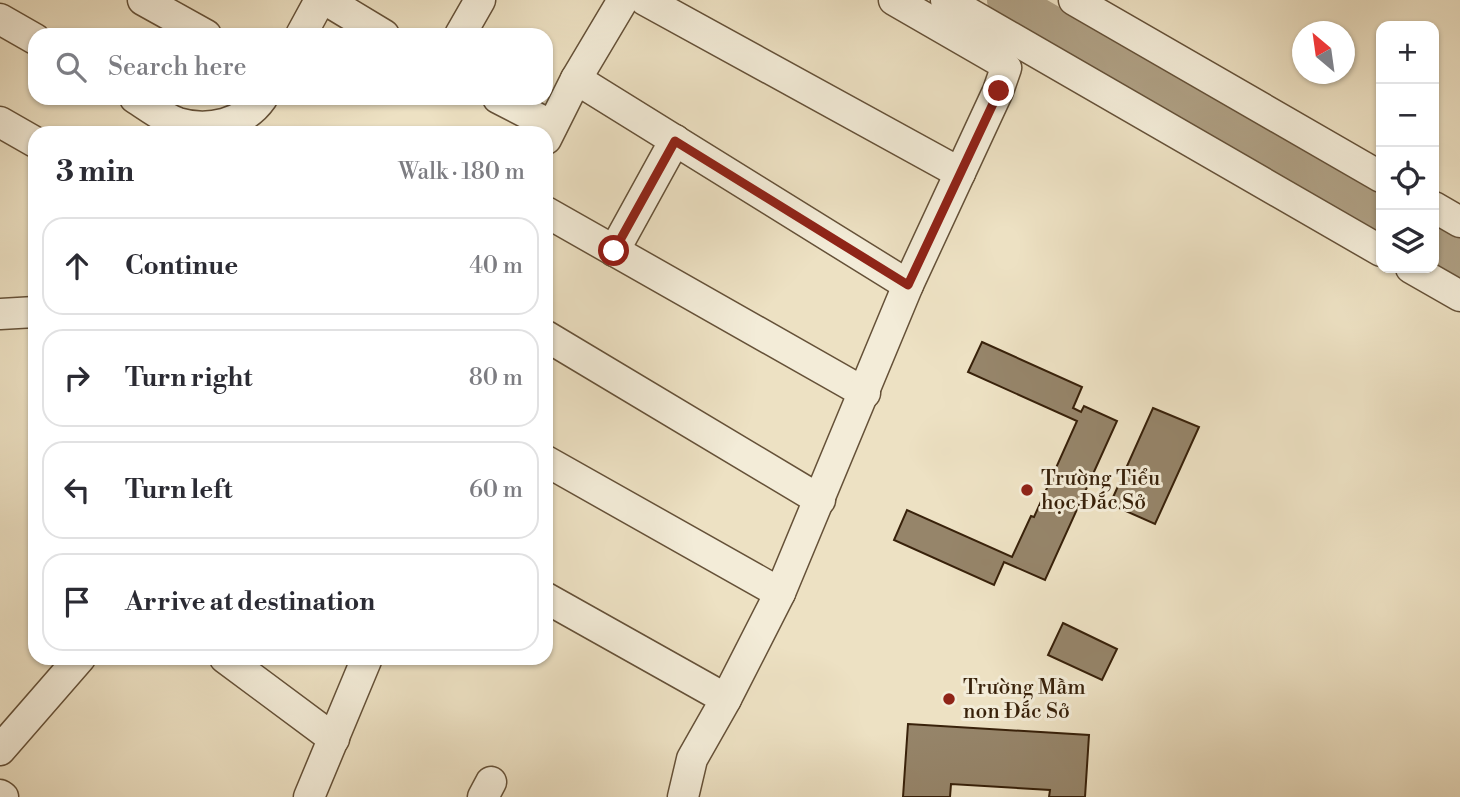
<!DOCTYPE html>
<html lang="en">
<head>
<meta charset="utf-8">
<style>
	:root { --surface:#fff; --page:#f7f7f7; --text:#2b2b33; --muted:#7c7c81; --line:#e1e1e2 }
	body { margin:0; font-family:"Libre Bodoni",serif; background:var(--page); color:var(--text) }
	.controls { position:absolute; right:21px; top:21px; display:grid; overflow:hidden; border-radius:14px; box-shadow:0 2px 5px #0004 }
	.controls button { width:63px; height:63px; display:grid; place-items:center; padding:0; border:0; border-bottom:2px solid var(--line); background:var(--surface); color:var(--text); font:35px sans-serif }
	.compass { position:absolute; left:1292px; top:21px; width:63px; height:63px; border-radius:50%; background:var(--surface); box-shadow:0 2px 5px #0004; rotate:331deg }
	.stop { position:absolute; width:21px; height:21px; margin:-16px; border:5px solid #8f2418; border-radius:50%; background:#fff }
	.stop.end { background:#8f2418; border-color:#fff; box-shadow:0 2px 7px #0008 }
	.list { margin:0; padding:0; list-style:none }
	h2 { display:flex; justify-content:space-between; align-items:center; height:91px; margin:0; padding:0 28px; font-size:30px }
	h2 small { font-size:23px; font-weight:400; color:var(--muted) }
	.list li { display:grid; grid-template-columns:46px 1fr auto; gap:21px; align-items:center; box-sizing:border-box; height:98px; margin:0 14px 14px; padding:0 14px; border:2px solid var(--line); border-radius:21px }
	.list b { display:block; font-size:26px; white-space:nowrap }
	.list em { font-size:23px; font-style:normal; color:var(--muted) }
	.icon { flex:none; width:38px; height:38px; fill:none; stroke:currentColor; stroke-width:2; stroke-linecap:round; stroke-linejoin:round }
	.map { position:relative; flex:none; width:1460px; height:797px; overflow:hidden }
	.search { position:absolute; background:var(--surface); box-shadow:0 2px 5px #0004; left:28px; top:28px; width:525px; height:77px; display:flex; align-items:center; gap:18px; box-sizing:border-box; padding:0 24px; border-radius:21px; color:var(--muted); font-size:26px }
	.panel { position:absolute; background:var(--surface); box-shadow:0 2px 5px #0004; left:28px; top:126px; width:525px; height:539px; border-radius:21px }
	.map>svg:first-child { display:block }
</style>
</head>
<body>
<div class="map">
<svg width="1460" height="797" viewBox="0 0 1460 797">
	<rect width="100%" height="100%" fill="#ede1c3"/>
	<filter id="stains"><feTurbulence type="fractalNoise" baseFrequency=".00286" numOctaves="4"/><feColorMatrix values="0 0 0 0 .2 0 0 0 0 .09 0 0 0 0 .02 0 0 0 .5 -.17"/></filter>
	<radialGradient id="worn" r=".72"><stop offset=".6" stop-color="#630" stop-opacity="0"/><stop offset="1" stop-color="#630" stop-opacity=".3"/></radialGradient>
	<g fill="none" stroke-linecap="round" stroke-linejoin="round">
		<g stroke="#afa084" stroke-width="40">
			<path d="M1007 0 1381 215"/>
			<path d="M1434 245 1460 260"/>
		</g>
	</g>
	<g fill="#96856a" stroke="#38210a" stroke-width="2">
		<path d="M982 342 1082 387 1073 408 1081 412 1084 406 1117 421 1045 580 1004 562 994 585 894 540 907 510 1012 557 1031 516 1034 517 1077 421 968 372Z"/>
		<path d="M1153 408 1199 427 1155 524 1110 504Z"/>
		<path d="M1063 623 1117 649 1102 680 1048 655Z"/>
		<path d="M908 724 1089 735 1085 797H1049L1050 790 951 784 950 797H903Z"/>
	</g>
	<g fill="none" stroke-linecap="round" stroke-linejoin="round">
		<g stroke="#655138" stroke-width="33">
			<g id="minor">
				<path d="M143 0 206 35"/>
				<path d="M326 0 384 35"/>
				<path d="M645 0 960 173"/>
				<path d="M946 0 1381 251"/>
				<path d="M1074 0 1381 177"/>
				<path d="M0 19 35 39"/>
				<path d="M301 35 320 0"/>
				<path d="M460 35 480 0"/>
				<path d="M576 79 908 285"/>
				<path d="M135 98C148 106 163 118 178 123 208 132 244 124 262 98"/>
				<path d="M498 98 552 126"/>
				<path d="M0 122 35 142"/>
				<path d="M546 139 576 79 623 0"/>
				<path d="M1434 207 1460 222"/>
				<path d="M546 212 865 393"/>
				<path d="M614 251 675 140"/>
				<path d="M1411 268 1460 296"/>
				<path d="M0 314 35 312"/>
				<path d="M546 336 820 500"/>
				<path d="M546 461 780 593"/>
				<path d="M546 598 726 699 692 759 683 797"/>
				<path d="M225 658 334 739"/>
				<path d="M726 699 780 593 908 285 998 91 1006 68 998 60 894 0"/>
				<path d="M0 750 80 658"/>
				<path d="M0 795 3 797"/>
				<path d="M309 797 367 658"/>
				<path d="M483 797 491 782"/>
			</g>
		</g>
		<use href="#minor" stroke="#f3ecd8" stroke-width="30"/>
	</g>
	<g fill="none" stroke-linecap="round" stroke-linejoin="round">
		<path stroke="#8f2418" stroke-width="9" d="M614 251 675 141 908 285 999 91"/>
	</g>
	<g fill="#8f2418" stroke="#f3ecd8" stroke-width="2.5">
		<circle cx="1027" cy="490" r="7"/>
		<circle cx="949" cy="699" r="7"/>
	</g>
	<g text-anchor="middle" stroke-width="6" stroke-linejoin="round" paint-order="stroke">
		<g font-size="21" fill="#38210a" stroke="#f3ecd8" text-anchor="start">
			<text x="1041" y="485">Trường Tiểu<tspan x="1041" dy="24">học Đắc Sở</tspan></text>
			<text x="963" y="694">Trường Mầm<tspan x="963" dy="24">non Đắc Sở</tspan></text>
		</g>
	</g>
	<rect width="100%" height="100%" filter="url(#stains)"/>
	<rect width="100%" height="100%" fill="url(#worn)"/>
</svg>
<div class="controls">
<button>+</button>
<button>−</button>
<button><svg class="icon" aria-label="locate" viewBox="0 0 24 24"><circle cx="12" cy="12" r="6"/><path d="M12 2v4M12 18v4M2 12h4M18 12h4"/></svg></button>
<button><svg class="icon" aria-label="layers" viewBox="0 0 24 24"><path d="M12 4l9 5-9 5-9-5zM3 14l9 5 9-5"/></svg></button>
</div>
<svg class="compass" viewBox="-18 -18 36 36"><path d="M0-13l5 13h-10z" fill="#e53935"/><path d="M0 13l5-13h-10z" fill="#7c7c81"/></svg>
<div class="stop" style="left:614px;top:251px"></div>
<div class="stop end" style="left:999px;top:91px"></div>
<div class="search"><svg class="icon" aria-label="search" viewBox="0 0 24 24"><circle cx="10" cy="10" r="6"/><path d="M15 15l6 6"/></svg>Search here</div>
<section class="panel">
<h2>3 min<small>Walk · 180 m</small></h2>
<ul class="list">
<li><svg class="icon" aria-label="ahead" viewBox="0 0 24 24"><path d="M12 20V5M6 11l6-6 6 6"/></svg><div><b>Continue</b></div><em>40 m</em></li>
<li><svg class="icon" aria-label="right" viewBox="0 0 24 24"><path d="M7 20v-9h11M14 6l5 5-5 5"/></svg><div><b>Turn right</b></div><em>80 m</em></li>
<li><svg class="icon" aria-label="left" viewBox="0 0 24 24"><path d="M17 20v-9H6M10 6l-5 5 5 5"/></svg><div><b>Turn left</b></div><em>60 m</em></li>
<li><svg class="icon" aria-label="arrive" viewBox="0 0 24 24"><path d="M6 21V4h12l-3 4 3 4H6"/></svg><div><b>Arrive at destination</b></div></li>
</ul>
</section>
</div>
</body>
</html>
